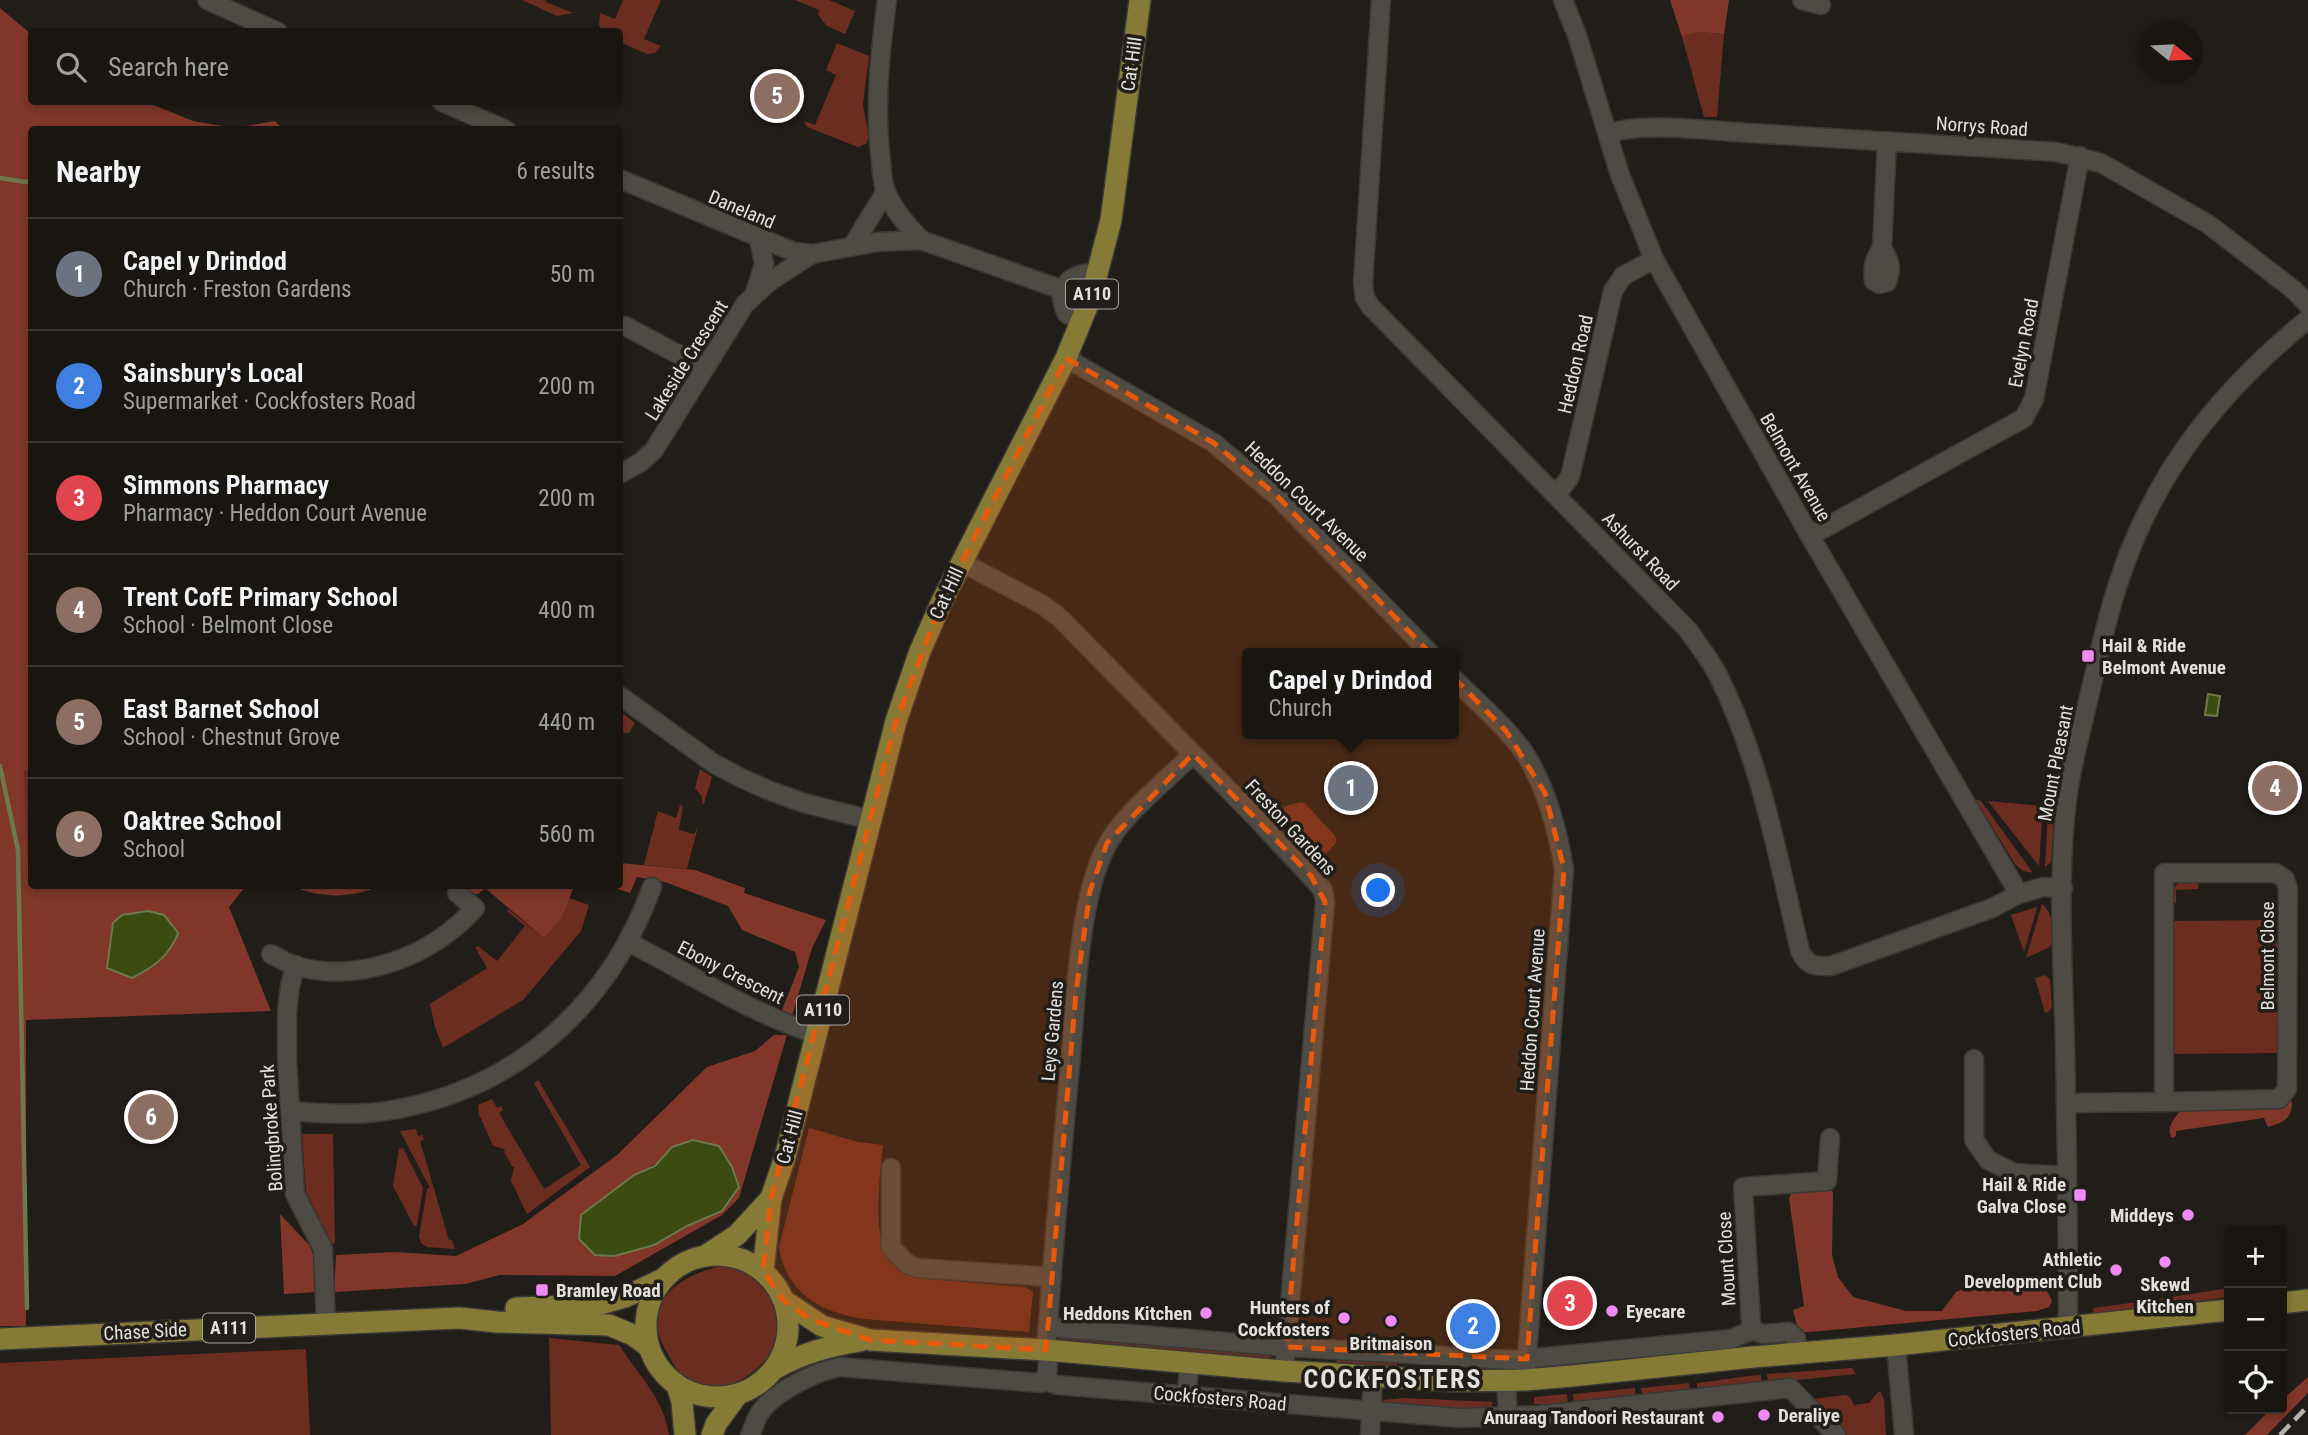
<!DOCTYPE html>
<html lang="en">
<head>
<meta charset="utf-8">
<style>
	:root { --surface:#191612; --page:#262320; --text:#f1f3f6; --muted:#9f9f9f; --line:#373532; --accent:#b45309 }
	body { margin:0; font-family:"Roboto Condensed",sans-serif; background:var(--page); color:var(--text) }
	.controls { position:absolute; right:21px; bottom:21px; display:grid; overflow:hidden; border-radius:7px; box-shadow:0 4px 10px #0003 }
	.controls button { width:63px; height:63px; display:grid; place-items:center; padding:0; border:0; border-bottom:2px solid var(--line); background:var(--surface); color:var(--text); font:35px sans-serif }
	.compass { position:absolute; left:2140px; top:21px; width:63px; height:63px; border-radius:50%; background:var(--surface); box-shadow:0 4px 10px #0003; rotate:108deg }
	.you { position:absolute; left:1379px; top:891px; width:24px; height:24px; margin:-18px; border:5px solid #fff; border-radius:50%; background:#1a73e8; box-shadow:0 0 0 10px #1a73e833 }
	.badge { display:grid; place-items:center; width:46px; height:46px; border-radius:50%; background:var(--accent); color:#fff; font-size:23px; font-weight:700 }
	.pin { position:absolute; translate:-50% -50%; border:4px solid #fff; box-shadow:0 2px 7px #0006 }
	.popup { position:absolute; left:1242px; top:648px; width:217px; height:91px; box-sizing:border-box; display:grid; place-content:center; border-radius:7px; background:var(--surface); filter:drop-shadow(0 2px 5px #0005); font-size:23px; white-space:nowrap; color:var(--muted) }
	.popup b { font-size:26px; color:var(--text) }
	.popup::after { content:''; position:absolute; left:50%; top:100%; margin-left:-14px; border:14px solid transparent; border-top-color:var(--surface) }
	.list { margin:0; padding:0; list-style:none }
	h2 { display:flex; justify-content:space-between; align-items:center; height:91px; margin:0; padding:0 28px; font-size:30px }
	h2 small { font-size:23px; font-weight:400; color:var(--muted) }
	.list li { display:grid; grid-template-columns:46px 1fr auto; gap:21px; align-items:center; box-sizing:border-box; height:112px; padding:0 28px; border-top:2px solid var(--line) }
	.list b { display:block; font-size:26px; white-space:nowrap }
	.list p { margin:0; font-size:23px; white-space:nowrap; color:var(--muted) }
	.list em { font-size:23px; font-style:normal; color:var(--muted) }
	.icon { flex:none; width:38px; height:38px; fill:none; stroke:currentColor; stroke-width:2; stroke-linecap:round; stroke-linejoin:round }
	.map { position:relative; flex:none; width:2308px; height:1435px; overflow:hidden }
	.search { position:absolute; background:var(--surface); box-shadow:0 4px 10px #0003; left:28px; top:28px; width:595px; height:77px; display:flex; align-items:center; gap:18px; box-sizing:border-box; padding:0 24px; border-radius:7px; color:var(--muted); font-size:26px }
	.panel { position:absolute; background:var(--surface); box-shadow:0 4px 10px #0003; left:28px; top:126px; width:595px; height:763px; border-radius:7px }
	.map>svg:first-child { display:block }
</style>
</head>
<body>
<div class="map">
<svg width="2308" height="1435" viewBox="0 0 2308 1435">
	<rect width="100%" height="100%" fill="#211d18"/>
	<g fill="#6c2d21">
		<path d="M522 0H546V2L573 13 557 16Z"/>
		<path d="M623 0H661L644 39 661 46 655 53 647 54 620 42V32L603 31 599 25 600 13 615 19Z"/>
		<path d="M795 0H829L855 11 845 34 827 26 818 15 819 10Z"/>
		<path d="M1698 32 1724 34 1717 117H1704L1682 37Z"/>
		<path d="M837 43 869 56 863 105 869 137 866 144 858 147 807 127 804 121 815 125 836 75 826 70Z"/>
		<path d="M620 711 635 723 629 733H620Z"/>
		<path d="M31 729V859L28 860 23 771Z"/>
		<path d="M700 769 712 777 704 804 702 803V797L695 788Z"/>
		<path d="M1975 799 1981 801 2033 873 2023 871 2015 864Z"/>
		<path d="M1988 801 2043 806 2039 866Z"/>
		<path d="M1301 802 1305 803 1336 837V843L1317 863 1272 817 1286 806Z"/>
		<path d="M680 805 683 806 679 830 694 834 698 827 687 869 644 865 658 811 676 818Z"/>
		<path d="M2048 812 2054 817 2051 862 2045 867Z"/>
		<path d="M2198 881V889L2176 890V903H2172L2173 890 2179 882Z"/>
		<path d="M569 898 589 905 581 931 523 1000 443 1048 435 1027 430 1004 487 968 475 947 478 946 497 961 525 926 507 911 508 909 544 938 562 918Z"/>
		<path d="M2042 904C2054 915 2052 927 2052 943L2050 947 2026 958Z"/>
		<path d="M2036 907 2037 908 2024 952 2011 915Z"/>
		<path d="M2279 920 2280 1053 2171 1054 2170 921Z"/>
		<path d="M2045 975 2050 979 2052 1007 2049 1012 2045 1013 2035 978Z"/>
		<path d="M538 1080 590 1167 527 1214 511 1181 514 1167 512 1166 504 1152 505 1149 493 1146 479 1114 478 1105 492 1099 497 1108 501 1106 503 1110 499 1113 544 1189 581 1165 534 1083Z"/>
		<path d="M809 1128 858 1142 883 1145C880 1171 874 1226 884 1249 890 1263 903 1272 916 1278L1025 1287 1033 1292 1029 1332 864 1319C821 1312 786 1294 779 1247Z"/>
		<path d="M416 1129 418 1136 423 1135 424 1140 420 1141 449 1240H452L455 1249 427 1247 421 1243 419 1237 427 1189 430 1188 400 1131Z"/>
		<path d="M302 1134H333L335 1244 330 1242 306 1192Z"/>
		<path d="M403 1148 423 1188 417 1225 414 1226 393 1186 399 1149Z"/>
		<path d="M721 1266C728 1267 736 1267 742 1270 763 1279 784 1314 779 1336 776 1351 766 1360 755 1370 734 1389 701 1396 679 1372 675 1367 671 1360 668 1354 637 1305 677 1276 721 1266Z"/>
		<path d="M2229 1288V1297L2154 1307 2152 1300Z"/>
		<path d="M2145 1301 2147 1308 2094 1315 2093 1308Z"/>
		<path d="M1061 1334 1272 1351 1270 1360 1060 1341Z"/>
		<path d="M549 1338 619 1345C638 1374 664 1399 669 1435H551Z"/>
		<path d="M306 1349 310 1435H0V1363Z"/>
		<path d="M1337 1357 1397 1361V1370L1336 1364Z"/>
		<path d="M1852 1368 1856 1374 1768 1383 1767 1374Z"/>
		<path d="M1761 1375 1762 1384 1697 1391V1383C1719 1381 1739 1376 1761 1375Z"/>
		<path d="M1689 1383 1690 1391 1642 1396 1641 1388Z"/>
		<path d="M1635 1388 1636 1397 1574 1404 1573 1394Z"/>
		<path d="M1878 1392H1881L1884 1400 1886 1435H1842L1812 1399 1846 1395 1850 1397 1854 1405 1869 1403Z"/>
		<path d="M1567 1394 1568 1404H1534V1397Z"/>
		<path d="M1404 1398 1493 1402 1491 1407 1486 1409 1388 1406 1384 1404 1383 1400Z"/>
	</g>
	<g fill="#803729" fill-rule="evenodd">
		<path d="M1670 0H1729L1724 34 1698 32 1682 37Z"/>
		<path d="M0 8 31 34 32 102H146L193 121 234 128 275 121 283 129 32 130V770L24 771 28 859H31L32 886H246L229 907 271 1011 26 1020V1326H0Z"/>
		<path d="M620 863 695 870 745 888 744 893 826 920 812 948 792 1016 782 1010 799 967 795 952 742 930 728 906 665 882 637 877 630 893 608 886H620Z"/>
		<path d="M291 886H380C348 899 322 898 291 886Z"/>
		<path d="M457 886H574L562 918 544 938 485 888 478 894 469 895Z"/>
		<path d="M774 1035H787L739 1198 722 1215 615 1276 500 1275 465 1284 334 1292 336 1255 395 1252 456 1256 523 1224 617 1155 707 1067 755 1051ZM693 1140 719 1146 732 1167 722 1211 687 1226 609 1193Z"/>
		<path d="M2287 1098 2292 1102C2292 1119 2283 1123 2268 1127L2264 1118 2176 1131V1136L2172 1138C2164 1126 2178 1114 2186 1105Z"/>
		<path d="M1829 1189 1833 1192 1832 1255 1838 1277 1853 1297 1906 1311H1942L1956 1292 1963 1289 2008 1291C2021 1280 2030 1280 2045 1287L2052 1301 2049 1307 2037 1311 1799 1333 1793 1310 1804 1306 1789 1198 1793 1190Z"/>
		<path d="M280 1214 309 1245 318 1264 317 1292 284 1294Z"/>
		<path d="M2308 1377V1393L2267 1435H2245L2271 1409H2282V1400Z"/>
	</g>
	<g fill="#3c4b0f" stroke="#6e784d" stroke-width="2">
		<path d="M2208 694 2220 696 2217 716 2205 715Z"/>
		<path d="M148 911 164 915 178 933C170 956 152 968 132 978L107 968 113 923 122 915Z"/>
		<path d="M693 1140 719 1146 732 1167 739 1187 722 1211 687 1226 654 1245 615 1256 595 1255 579 1239 581 1215 634 1175 655 1166 672 1147Z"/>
	</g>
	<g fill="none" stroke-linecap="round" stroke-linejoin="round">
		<g stroke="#6e784d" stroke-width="4.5">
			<path d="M0 178 25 182 32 180"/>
			<path d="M0 766 18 850 27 1308"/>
		</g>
		<g stroke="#3a3834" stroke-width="21">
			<g id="minor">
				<path d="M207 0 278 32"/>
				<path d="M887 0C880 53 874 107 881 161 882 171 882 183 886 192 894 211 908 226 921 240"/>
				<path d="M1381 0 1363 283 1365 298 1371 307 1688 630C1698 645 1710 659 1718 675 1761 761 1778 858 1800 951 1808 967 1815 966 1831 966L1992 908 2019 894"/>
				<path d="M1563 0 1577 35 1620 175 1654 259 1810 536 2019 894 2043 887 2063 888"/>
				<path d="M1802 0 1821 5"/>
				<path d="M442 102 506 130"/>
				<path d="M1608 134C1642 121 1712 131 1751 133 1853 139 1955 146 2057 152L2101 163 2208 224 2294 290 2308 305"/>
				<path d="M620 179 794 252 812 254 877 242 921 240 1063 290"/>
				<path d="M853 245 886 191"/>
				<path d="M1882 248C1890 261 1892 268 1887 282L1880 284 1874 281C1872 267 1874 260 1882 248L1887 141"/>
				<path d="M755 293 764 264 759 239"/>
				<path d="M1082 322 1067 314C1053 286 1071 272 1098 273"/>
				<path d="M625 326 704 368"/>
				<path d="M1066 358 1214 443 1277 496 1430 653"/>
				<path d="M620 474 641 462 654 450 745 304 769 282 812 254"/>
				<path d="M1557 494 1570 477 1613 291 1623 276 1654 259"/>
				<path d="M1810 536 2024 418 2034 399 2080 156"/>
				<path d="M961 562 1043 605 1060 618 1260 822 1323 890 1325 902 1284 1371"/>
				<path d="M1454 679C1480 705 1512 731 1530 762 1549 796 1558 832 1564 869L1526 1370"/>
				<path d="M620 696 713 763 741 778 773 792 804 803 871 820"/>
				<path d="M2164 873H2276L2285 879 2288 889 2287 1089 2279 1099 2164 1102Z"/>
				<path d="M628 942C689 973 752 1014 816 1034"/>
				<path d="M271 954C279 958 287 963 296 966 360 984 432 956 475 908L457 893"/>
				<path d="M296 965 290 986 287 1012V1060L295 1194 323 1249 326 1325"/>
				<path d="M1974 1059V1140L1988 1160 2014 1173 2066 1176"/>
				<path d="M2067 1103 2164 1102"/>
				<path d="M291 1111C327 1114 363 1116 398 1109 520 1086 610 1003 652 887"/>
				<path d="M891 1168V1247L907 1264 917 1268 1052 1277"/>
				<path d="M1048 1327 1286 1347 1513 1360 1731 1339 1753 1330 1763 1334 1789 1332 1796 1338 1798 1354"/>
				<path d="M2068 1328C2068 1234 2067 1139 2065 1045 2063 970 2058 892 2065 817 2069 772 2082 728 2092 684 2100 651 2107 617 2118 584 2154 472 2219 392 2308 319"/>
				<path d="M1753 1330 1751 1323 1743 1187 1827 1181 1830 1138"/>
				<path d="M1047 1337C1054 1243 1062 1150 1071 1056 1076 995 1079 900 1106 847 1121 816 1167 780 1193 754"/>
				<path d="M1896 1345 1904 1435"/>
				<path d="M1045 1380 1057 1385 1460 1418 1541 1415 1790 1388 1836 1435"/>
				<path d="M1506 1381 1508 1417"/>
				<path d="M1186 1395 1190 1362"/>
				<path d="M750 1435C754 1427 756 1417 762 1410 776 1391 817 1371 840 1367L1041 1383 1047 1375 1049 1351"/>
				<path d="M1370 1435 1373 1377"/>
			</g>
		</g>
		<g stroke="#3a3834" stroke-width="24">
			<g id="primary">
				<circle cx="717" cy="1326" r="71"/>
				<path d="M705 1256 737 1235 771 1198"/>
				<path d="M763 1271 771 1198 785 1157 896 721 920 651 942 601 1066 358 1091 297 1111 220 1140 0"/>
				<path d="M783 1300 822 1326 870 1340 1046 1350 1284 1371 1454 1381 1525 1380 1572 1376 1753 1357 1896 1345 2229 1310"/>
				<path d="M2282 1303 2308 1300"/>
				<path d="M516 1308 597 1305 625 1297 663 1279"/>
				<path d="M0 1339 459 1318 497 1322 609 1325 633 1335 648 1346"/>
				<path d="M776 1368C803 1353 829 1346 860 1341"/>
				<path d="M677 1385 682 1402 685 1435"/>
				<path d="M712 1435 716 1424 738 1394"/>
			</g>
		</g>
		<use href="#minor" stroke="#4e4a44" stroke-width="18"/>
		<use href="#primary" stroke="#867a37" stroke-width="21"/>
		<path stroke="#b4b2ae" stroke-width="4.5" stroke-dasharray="14 7" stroke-linecap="butt" d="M2280 1435 2308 1406"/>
	</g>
	<path fill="#e8590c" fill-opacity="0.2" stroke="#e8590c" stroke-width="5" stroke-dasharray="14 9" stroke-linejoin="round" d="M1066 358 1214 443 1277 496 1506 731 1545 793 1564 869 1527 1359 1286 1347 1325 902 1311 876 1193 754 1107 843 1090 891 1076 992 1046 1350 870 1340 809 1319 783 1300 763 1271 771 1198 896 721 942 601Z"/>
	<g fill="#f08bf5" stroke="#211d18" stroke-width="2.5">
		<rect x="2081" y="649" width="14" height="14" rx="3.5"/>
		<rect x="2073" y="1188" width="14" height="14" rx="3.5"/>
		<circle cx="2188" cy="1215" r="7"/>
		<circle cx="2165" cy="1262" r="7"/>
		<circle cx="2116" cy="1270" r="7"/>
		<rect x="535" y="1283" width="14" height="14" rx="3.5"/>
		<circle cx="1612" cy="1311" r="7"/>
		<circle cx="1206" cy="1313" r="7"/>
		<circle cx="1344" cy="1318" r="7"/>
		<circle cx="1391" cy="1321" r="7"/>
		<circle cx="1764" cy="1415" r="7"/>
		<circle cx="1718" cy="1417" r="7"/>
	</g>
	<g text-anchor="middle" stroke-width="7" stroke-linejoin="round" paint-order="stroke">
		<g fill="#211d18" stroke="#a9a6a2" stroke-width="2">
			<rect x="1066" y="279.5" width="52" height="29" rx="5"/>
			<rect x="797" y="995.5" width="52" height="29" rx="5"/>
			<rect x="203" y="1313.5" width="52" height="29" rx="5"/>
		</g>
		<g font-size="18" font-weight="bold" fill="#e3e1dd">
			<text x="1092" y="300">A110</text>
			<text x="823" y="1016">A110</text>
			<text x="229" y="1334">A111</text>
		</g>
		<g font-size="19" fill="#e3e1dd" stroke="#211d18">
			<text transform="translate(1131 64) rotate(-82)" y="7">Cat Hill</text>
			<text transform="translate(1982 126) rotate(4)" y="7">Norrys Road</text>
			<text transform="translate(742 209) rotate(23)" y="7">Daneland</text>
			<text transform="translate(2023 343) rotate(-79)" y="7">Evelyn Road</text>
			<text transform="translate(686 360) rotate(-58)" y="7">Lakeside Crescent</text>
			<text transform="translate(1575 364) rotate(-77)" y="7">Heddon Road</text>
			<text transform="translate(1796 467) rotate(60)" y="7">Belmont Avenue</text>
			<text transform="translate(1307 501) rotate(44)" y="7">Heddon Court Avenue</text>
			<text transform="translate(1641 551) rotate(46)" y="7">Ashurst Road</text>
			<text transform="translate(946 593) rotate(-65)" y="7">Cat Hill</text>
			<text transform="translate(2055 763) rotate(-79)" y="7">Mount Pleasant</text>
			<text transform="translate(1291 827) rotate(47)" y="7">Freston Gardens</text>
			<text transform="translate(2267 956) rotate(-90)" y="7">Belmont Close</text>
			<text transform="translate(731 972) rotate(27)" y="7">Ebony Crescent</text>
			<text transform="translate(1532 1010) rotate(-86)" y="7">Heddon Court Avenue</text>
			<text transform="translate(1052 1031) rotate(-85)" y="7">Leys Gardens</text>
			<text transform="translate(271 1128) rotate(-94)" y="7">Bolingbroke Park</text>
			<text transform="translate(789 1137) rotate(-75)" y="7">Cat Hill</text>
			<text transform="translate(1726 1259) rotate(-93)" y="7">Mount Close</text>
			<text transform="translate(145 1331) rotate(-3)" y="7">Chase Side</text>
			<text transform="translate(2014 1333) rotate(-6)" y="7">Cockfosters Road</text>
			<text transform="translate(1220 1398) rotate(5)" y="7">Cockfosters Road</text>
		</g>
		<g font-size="19" font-weight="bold" fill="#e3e1dd" stroke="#211d18" text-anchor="end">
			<text x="2102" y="652" text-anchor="start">Hail &amp; Ride<tspan x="2102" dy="22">Belmont Avenue</tspan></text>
			<text x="2066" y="1191">Hail &amp; Ride<tspan x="2066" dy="22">Galva Close</tspan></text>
			<text x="2174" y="1222">Middeys</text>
			<text x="2102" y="1266">Athletic<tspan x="2102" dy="22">Development Club</tspan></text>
			<text x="2165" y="1291" text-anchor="middle">Skewd<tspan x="2165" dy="22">Kitchen</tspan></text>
			<text x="556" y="1297" text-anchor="start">Bramley Road</text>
			<text x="1330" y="1314">Hunters of<tspan x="1330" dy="22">Cockfosters</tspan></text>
			<text x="1626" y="1318" text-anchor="start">Eyecare</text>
			<text x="1192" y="1320">Heddons Kitchen</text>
			<text x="1391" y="1350" text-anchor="middle">Britmaison</text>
			<text x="1778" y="1422" text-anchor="start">Deraliye</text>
			<text x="1704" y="1424">Anuraag Tandoori Restaurant</text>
		</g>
		<g font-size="26" font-weight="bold" letter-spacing="2" fill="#e3e1dd" stroke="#211d18">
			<text x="1393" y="1388">COCKFOSTERS</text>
		</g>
	</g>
</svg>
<div class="controls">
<button>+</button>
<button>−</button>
<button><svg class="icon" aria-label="locate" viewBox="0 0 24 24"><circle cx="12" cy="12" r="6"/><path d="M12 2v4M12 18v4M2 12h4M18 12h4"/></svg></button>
</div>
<svg class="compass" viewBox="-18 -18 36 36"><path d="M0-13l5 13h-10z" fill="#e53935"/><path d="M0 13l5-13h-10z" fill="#9f9f9f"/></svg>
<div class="you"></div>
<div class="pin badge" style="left:1351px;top:788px;background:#6b7280">1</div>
<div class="popup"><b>Capel y Drindod</b>Church</div>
<div class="pin badge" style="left:1473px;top:1326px;background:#3f7fe0">2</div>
<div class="pin badge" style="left:1570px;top:1303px;background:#e0444e">3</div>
<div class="pin badge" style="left:2275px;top:788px;background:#8d6e63">4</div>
<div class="pin badge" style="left:777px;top:96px;background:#8d6e63">5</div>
<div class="pin badge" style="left:151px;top:1117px;background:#8d6e63">6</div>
<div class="search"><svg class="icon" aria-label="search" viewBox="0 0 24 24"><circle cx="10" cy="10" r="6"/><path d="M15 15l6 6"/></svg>Search here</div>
<section class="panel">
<h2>Nearby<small>6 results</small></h2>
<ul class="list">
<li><span class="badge" style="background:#6b7280">1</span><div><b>Capel y Drindod</b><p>Church · Freston Gardens</p></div><em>50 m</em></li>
<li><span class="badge" style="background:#3f7fe0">2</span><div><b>Sainsbury's Local</b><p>Supermarket · Cockfosters Road</p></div><em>200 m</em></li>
<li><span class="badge" style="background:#e0444e">3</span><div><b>Simmons Pharmacy</b><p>Pharmacy · Heddon Court Avenue</p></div><em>200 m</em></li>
<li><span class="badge" style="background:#8d6e63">4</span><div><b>Trent CofE Primary School</b><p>School · Belmont Close</p></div><em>400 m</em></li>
<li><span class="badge" style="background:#8d6e63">5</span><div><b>East Barnet School</b><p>School · Chestnut Grove</p></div><em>440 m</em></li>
<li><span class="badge" style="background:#8d6e63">6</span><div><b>Oaktree School</b><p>School</p></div><em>560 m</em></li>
</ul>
</section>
</div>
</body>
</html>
